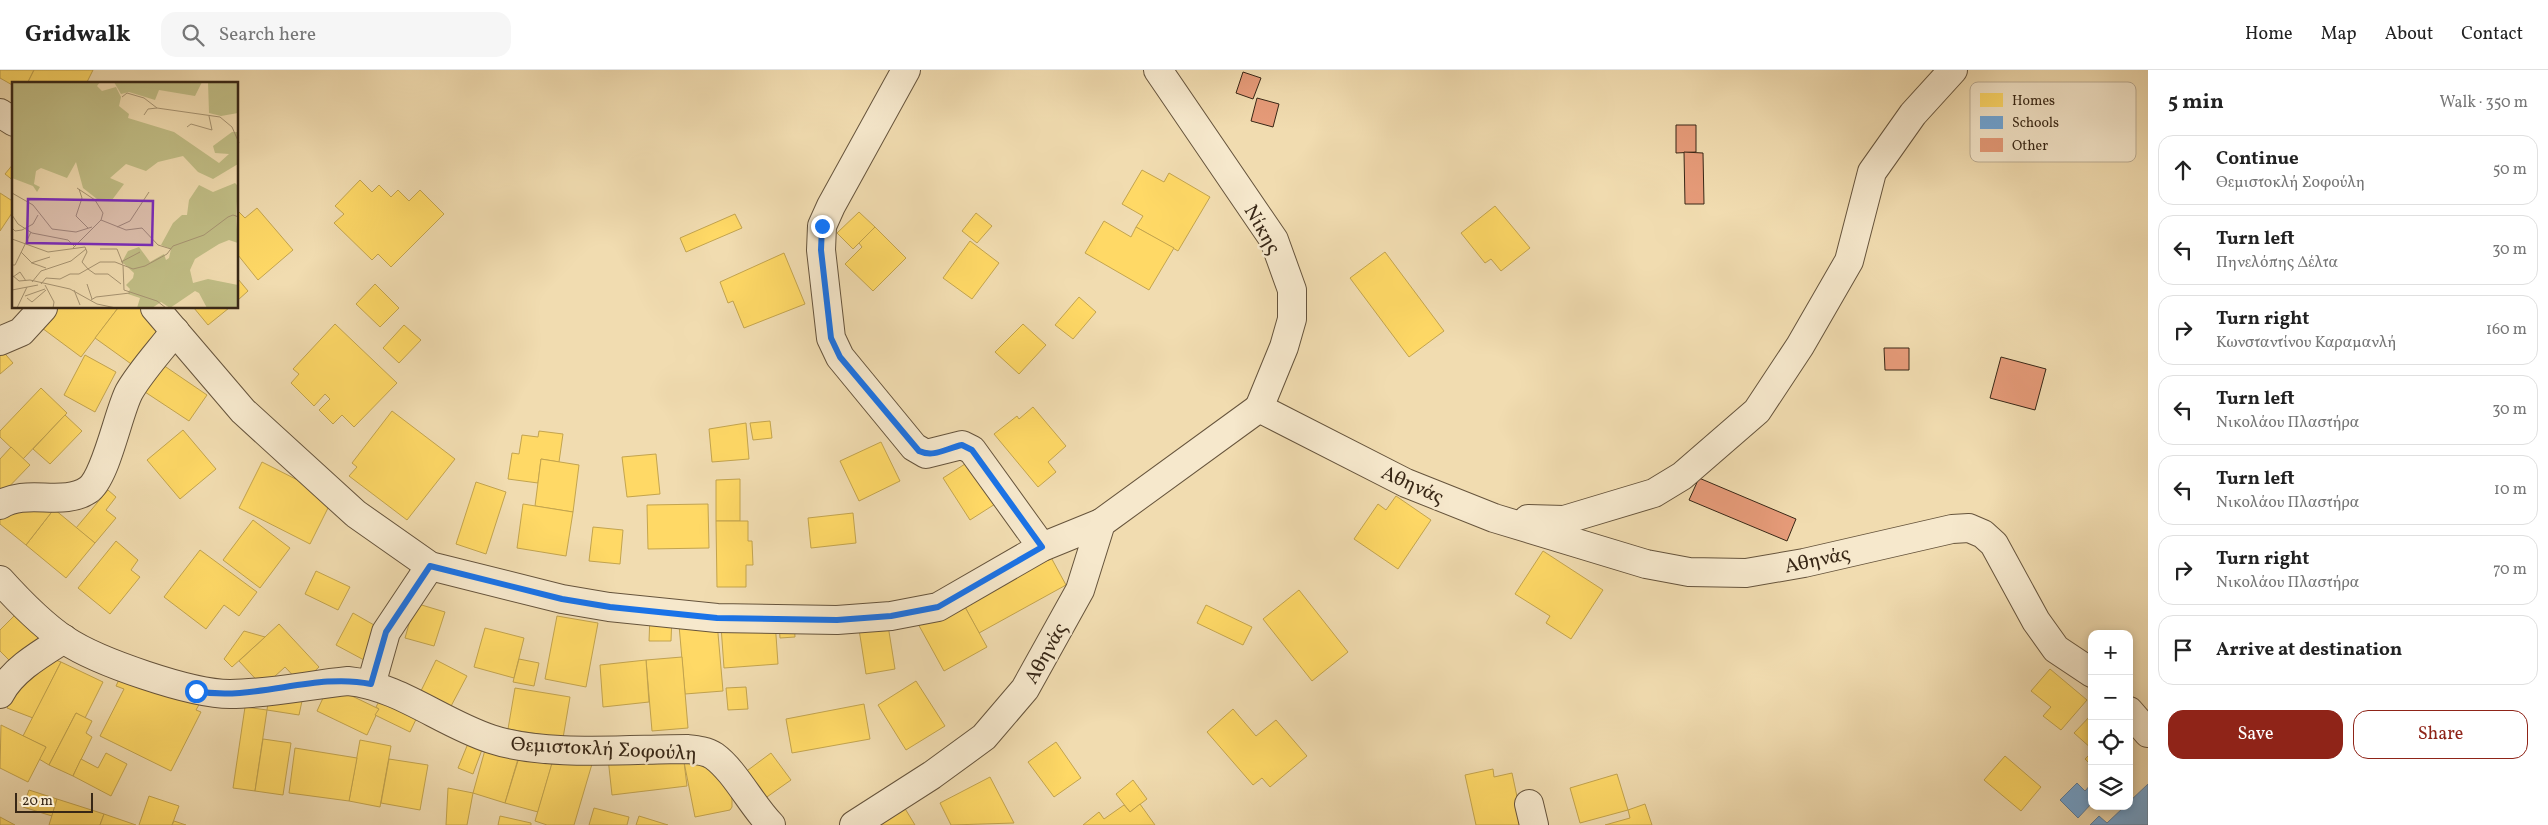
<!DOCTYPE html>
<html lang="en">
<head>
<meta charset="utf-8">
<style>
	:root { --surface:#fff; --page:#f6f6f6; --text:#222; --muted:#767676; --line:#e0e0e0; --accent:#8f2418 }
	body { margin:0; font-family:Vollkorn,serif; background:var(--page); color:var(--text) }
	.controls { position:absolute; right:15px; bottom:15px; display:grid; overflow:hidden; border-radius:10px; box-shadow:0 2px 8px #0003 }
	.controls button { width:45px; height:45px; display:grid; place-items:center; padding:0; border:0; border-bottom:1px solid var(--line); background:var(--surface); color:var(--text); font:25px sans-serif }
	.scale { position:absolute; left:15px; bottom:12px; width:78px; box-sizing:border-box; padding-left:5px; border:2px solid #382716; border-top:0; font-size:14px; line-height:18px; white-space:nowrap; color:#382716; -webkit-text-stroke:4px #f6e8cc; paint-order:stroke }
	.stop { position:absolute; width:15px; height:15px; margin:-11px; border:4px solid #1a73e8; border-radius:50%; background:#fff }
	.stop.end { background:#1a73e8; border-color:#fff; box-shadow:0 1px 5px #0008 }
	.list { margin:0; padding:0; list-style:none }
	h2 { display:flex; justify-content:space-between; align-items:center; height:65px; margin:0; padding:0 20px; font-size:21px }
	h2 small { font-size:16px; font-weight:400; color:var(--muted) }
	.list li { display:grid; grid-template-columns:32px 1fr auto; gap:15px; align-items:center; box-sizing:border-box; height:70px; margin:0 10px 10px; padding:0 10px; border:1px solid var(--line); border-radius:15px }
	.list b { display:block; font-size:19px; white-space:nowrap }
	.list p { margin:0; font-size:16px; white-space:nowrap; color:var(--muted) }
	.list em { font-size:16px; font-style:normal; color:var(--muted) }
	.actions { display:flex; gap:10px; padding:15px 20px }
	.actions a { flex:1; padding:11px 0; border:1px solid var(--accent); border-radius:15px; text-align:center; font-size:18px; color:var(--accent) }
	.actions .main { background:var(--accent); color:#fff }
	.icon { flex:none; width:28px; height:28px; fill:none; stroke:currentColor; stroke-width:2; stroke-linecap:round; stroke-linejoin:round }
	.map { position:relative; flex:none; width:2148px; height:755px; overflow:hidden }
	header { display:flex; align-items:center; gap:30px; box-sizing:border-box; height:70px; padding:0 25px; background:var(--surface); border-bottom:1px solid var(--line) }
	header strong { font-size:24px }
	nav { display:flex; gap:28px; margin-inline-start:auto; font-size:18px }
	.search { width:350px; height:45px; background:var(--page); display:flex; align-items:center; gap:12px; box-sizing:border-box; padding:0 18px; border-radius:15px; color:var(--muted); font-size:19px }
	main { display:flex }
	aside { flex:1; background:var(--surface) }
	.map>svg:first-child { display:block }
</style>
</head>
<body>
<header>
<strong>Gridwalk</strong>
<div class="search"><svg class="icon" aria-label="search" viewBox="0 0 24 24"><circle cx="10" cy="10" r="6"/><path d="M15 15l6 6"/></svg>Search here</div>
<nav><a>Home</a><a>Map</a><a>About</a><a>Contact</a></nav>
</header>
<main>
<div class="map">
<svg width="2148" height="755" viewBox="0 0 2148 755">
	<rect width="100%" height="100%" fill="#f1dcb0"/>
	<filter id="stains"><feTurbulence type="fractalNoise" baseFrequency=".004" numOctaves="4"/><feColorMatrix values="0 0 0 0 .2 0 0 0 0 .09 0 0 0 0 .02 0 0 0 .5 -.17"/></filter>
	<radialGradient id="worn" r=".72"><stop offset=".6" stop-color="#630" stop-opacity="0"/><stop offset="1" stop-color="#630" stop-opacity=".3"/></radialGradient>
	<g fill="#ffd966" stroke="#c3a44e">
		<path d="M0 0H34L27 14H14V16L0 8Z"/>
		<path d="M34 0H93L86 14H27Z"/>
		<path d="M14 93V111L5 104Z"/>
		<path d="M1142 100 1164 112 1169 103 1210 127 1178 181 1136 157 1143 146 1122 134Z"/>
		<path d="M360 110 372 122 379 115 391 127 398 120 409 131 420 120 444 144 391 197 378 184 372 190 334 153 344 144 335 136Z"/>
		<path d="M0 123 14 132V140L0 161Z"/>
		<path d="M1495 136 1530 178 1501 201 1491 189 1485 193 1461 163Z"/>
		<path d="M257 138 293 180 258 210 238 185V141L245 148Z"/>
		<path d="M859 142 875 157 853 179 837 163Z"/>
		<path d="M976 143 992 156 977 173 962 161Z"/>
		<path d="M735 144 742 158 686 182 680 168Z"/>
		<path d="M1104 151 1131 167 1136 157 1174 178 1149 220 1085 183Z"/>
		<path d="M875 157 906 188 873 221 845 194 862 177 859 173Z"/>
		<path d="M970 171 999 193 972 229 943 208Z"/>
		<path d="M1385 182 1444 261 1409 287 1350 208Z"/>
		<path d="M784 183 805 234 744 258 733 231 728 233 720 212Z"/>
		<path d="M238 209 248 221 238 230Z"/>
		<path d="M375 214 399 238 380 257 356 234Z"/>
		<path d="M1079 227 1096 242 1073 269 1055 255Z"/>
		<path d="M57 238H118L81 287 42 258Z"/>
		<path d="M118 238H151L162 257 134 296 95 268Z"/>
		<path d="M194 238H229L208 255Z"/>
		<path d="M335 254 397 313 354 357 342 345 333 354 319 340 330 329 325 324 314 336 291 313 299 304 293 299Z"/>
		<path d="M1023 254 1046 275 1019 304 995 282Z"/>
		<path d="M404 255 421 270 399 293 383 278Z"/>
		<path d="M0 278 13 293 0 304Z"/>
		<path d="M85 285 116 302 95 342 64 325Z"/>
		<path d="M163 295 207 325 189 351 145 322Z"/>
		<path d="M41 318 67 343 23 389 0 367V361Z"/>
		<path d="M1033 337 1066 376 1048 392 1056 402 1038 417 994 364 1017 346 1019 349Z"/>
		<path d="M392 341 455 389 407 450 349 406 357 397 352 393Z"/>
		<path d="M65 345 82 361 50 394 33 379Z"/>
		<path d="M770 351 772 368 753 370 750 353Z"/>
		<path d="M746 353 749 389 712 392 709 359Z"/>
		<path d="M183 360 216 399 180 429 147 390Z"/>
		<path d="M539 361 563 364 559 392 541 389 538 413 508 409 512 383 519 384 522 365 538 367Z"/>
		<path d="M881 372 900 411 859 431 840 391Z"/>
		<path d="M11 377 30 395 0 426V389Z"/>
		<path d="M656 384 660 424 627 427 622 387Z"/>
		<path d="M976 387 1003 429 970 450 943 408Z"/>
		<path d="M541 389 579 395 573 442 535 436Z"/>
		<path d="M262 392 333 428 310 474 239 438Z"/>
		<path d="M740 409V451H716V410Z"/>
		<path d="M476 412 506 422 486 484 456 474Z"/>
		<path d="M108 420 116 427 106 440 116 448 95 473 76 458Z"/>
		<path d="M1396 426 1431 450 1398 499 1354 469 1378 434 1386 440Z"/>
		<path d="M523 434 573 442 566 486 517 478Z"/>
		<path d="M708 434 709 478 648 479 647 435Z"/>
		<path d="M54 439 95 473 66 508 26 475Z"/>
		<path d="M54 439 26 475 0 454V442Z"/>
		<path d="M853 443 856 473 811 478 808 448Z"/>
		<path d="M253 450 290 478 260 518 223 490Z"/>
		<path d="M716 451H748V471H752L753 495H746V517H717Z"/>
		<path d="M593 457 623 460 620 494 589 491Z"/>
		<path d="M116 471 138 490 131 500 140 507 110 544 78 518Z"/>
		<path d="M200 480 257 522 239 546 224 535 206 559 164 527Z"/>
		<path d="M1047 480 1066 515 979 563 960 528Z"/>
		<path d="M1543 481 1603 520 1571 569 1546 553 1550 546 1515 524Z"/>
		<path d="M316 501 350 517 338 540 305 524Z"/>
		<path d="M1299 520 1348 582 1312 611 1263 549Z"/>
		<path d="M960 528 987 577 944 601 917 552Z"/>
		<path d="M415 533 445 542 434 576 405 568Z"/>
		<path d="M1206 535 1252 557 1243 575 1197 553Z"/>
		<path d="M21 539 48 566 16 597 0 581V560Z"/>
		<path d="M353 543 381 559 364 590 336 575Z"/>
		<path d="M650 545 672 546 671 571H649Z"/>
		<path d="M557 546 598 553 586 617 545 609Z"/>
		<path d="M887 549 895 599 866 604 858 553Z"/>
		<path d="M794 550 795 567 780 568 779 552Z"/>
		<path d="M775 551 778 594 724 598 721 556Z"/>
		<path d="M717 552 723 621 685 624 679 555Z"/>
		<path d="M279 554 319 597 301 614 285 597 263 617 239 591Z"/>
		<path d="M485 558 524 568 514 608 474 597Z"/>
		<path d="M244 561 265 567 232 597 224 589Z"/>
		<path d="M48 587 61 592 33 648 7 638 24 601Z"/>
		<path d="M682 587 688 658 652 661 646 590Z"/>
		<path d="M519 589 539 593 534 616 513 612Z"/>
		<path d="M436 590 467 606 450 638 420 623Z"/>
		<path d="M646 590 649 632 603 637 600 595Z"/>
		<path d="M61 592 103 612 85 648 76 643 49 695 39 689 46 677 23 666Z"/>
		<path d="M2050 599 2087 630 2061 660 2043 646 2051 637 2031 621Z"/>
		<path d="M122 603 201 631 196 640 201 642 171 701 100 666 124 619 116 616Z"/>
		<path d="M916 611 945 656 906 680 878 635Z"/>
		<path d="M329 615 379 639 367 665 317 641Z"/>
		<path d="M746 617 748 639 728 640 726 618Z"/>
		<path d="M515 618 570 627 563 668 508 659Z"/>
		<path d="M383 624 419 643 410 662 375 645 379 639 376 637Z"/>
		<path d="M269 626 302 631 299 645 267 640Z"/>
		<path d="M864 634 870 669 792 683 786 649Z"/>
		<path d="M245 637 267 640 255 721 233 718Z"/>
		<path d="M1233 639 1256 666 1276 650 1307 686 1270 717 1262 708 1253 715 1207 662Z"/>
		<path d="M76 643 92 651 86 663 92 667 73 706 49 695Z"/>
		<path d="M2092 644V679L2074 663Z"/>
		<path d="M1 655 46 677 28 712 0 698Z"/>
		<path d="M263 669 291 673 283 725 255 721Z"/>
		<path d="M360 670 391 676 380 737 349 731Z"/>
		<path d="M469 671 483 677 473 704 458 698Z"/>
		<path d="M1056 672 1081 708 1054 727 1028 692Z"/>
		<path d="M295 678 357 688 349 731 289 723Z"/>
		<path d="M485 680 518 689 505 733 473 723Z"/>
		<path d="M521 681 553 690 538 742 505 733Z"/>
		<path d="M2092 682V696L2085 689Z"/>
		<path d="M106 683 127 694 111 726 73 706 81 689 98 698Z"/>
		<path d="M555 683 592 694 574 755H547L535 751Z"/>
		<path d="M771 683 791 710 764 729 744 703Z"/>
		<path d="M2005 686 2041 717 2021 741 1984 710Z"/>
		<path d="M608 688 684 692 687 716 612 725Z"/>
		<path d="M389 689 428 695 420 740 381 733Z"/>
		<path d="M684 692H715L727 709 732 729V737L730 740 695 747Z"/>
		<path d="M1493 699 1494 707 1512 703 1523 755H1476L1465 705Z"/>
		<path d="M1617 704 1628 740 1580 753 1570 718Z"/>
		<path d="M990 707 1014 753 951 755 940 733Z"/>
		<path d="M1133 710 1147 729 1130 742 1116 724Z"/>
		<path d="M448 718 473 723 467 755H446Z"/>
		<path d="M29 720 57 729 52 746 23 737Z"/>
		<path d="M149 726 179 736 172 755H139Z"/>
		<path d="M57 729 104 744 100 755H49Z"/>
		<path d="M901 732 915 755H863Z"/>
		<path d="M1140 734 1155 755H1083L1099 742 1104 749 1124 735 1130 742Z"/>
		<path d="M1645 734 1652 755H1605L1630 748 1628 740Z"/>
		<path d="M594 738 629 747 627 755H589Z"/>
		<path d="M104 744 136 755H100Z"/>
		<path d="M500 746 531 753V755H498Z"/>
		<path d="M639 746 668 755H636Z"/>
		<path d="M0 747 15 755H0Z"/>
		<path d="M174 751 186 755H172Z"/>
	</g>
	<g fill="#6fa8dc" stroke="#5e81a1">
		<path d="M2077 713 2085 721 2092 713V733L2078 748 2060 730Z"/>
		<path d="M2148 714V755H2090L2099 746 2107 753 2125 736H2129V732Z"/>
	</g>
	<g fill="#e69b79" stroke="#382716">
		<path d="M1243 2 1261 8 1253 29 1236 23Z"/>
		<path d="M1257 28 1279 34 1273 57 1251 51Z"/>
		<path d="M1676 55H1696V82L1676 83Z"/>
		<path d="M1684 82 1703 83 1704 134H1685Z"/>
		<path d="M1884 278H1909V300H1885Z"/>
		<path d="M2001 287 2046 299 2035 340 1990 328Z"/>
		<path d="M1699 408 1796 449 1787 471 1689 430Z"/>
	</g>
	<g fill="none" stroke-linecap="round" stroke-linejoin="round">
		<g stroke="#66543c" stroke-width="30">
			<g id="minor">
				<path d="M906 0 831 136 822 156 821 180 831 268 840 287 914 377 926 384 962 375 972 380 1042 477"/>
				<path d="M1158 0 1274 170 1292 220V249L1284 277 1259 338"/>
				<path d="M0 43 14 52"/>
				<path d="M155 238 243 341 356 444 430 496 562 529 609 537 717 548 837 550 891 546 938 537 1042 477 1101 453"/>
				<path d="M0 271 21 262 43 238"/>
				<path d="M0 435C26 418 63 437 88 420 106 408 118 343 129 322 141 301 160 281 175 261"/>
				<path d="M1528 449 1564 450 1654 423 1682 406 1757 341 1800 276 1849 191 1872 102 1913 44 1953 0"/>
				<path d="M0 510C19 531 41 554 65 570 98 592 191 624 230 624 269 624 309 615 348 611 399 616 442 653 491 669 545 687 629 679 687 679 696 680 707 681 714 686 735 701 752 736 771 755"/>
				<path d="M371 615 386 562 430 496"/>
				<path d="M0 624C12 600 42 583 64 569"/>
				<path d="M2129 641 2148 663"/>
				<path d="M1529 734 1534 755"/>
				<path d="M854 755 932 705 984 667 1025 619 1080 520 1101 453 1259 338 1406 413 1494 448 1646 494 1689 502 1746 503 1804 493 1952 459 1969 458 1983 464 1994 474 2036 551 2056 579 2092 603"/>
			</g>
		</g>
		<use href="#minor" stroke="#f6e8cc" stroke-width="28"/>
	</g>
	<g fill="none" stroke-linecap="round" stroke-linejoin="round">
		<path stroke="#1a73e8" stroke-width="6" d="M196 621C255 632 314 602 371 614L386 562 430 496 562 529 610 537 717 548 837 550 891 546 938 537 1042 477 972 380 962 375C947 378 934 388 919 381L840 287 831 268 821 180 822 156"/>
	</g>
	<g text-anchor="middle" stroke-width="5" stroke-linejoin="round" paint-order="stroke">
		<g font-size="20" fill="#382716" stroke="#f6e8cc">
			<text transform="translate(1263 159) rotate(60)" y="7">Νίκης</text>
			<text transform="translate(1413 414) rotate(24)" y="7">Αθηνάς</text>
			<text transform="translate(1817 489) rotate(-12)" y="7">Αθηνάς</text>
			<text transform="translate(1045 583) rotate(-61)" y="7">Αθηνάς</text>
			<text transform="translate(604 678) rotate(3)" y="7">Θεμιστοκλή Σοφούλη</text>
		</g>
	</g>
	<g transform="translate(12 12)">
		<rect width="226" height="226" fill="#f1dcb0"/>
		<path d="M0 0H88L85 4 90 9 104 5 109 15 107 24 117 32 116 36 162 50 207 81 217 72 203 71 201 64 220 50H226V82L201 97 186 90 171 74 146 80 134 89 114 82 98 96 112 102 100 118 85 117 71 106 64 80 55 96 29 86 24 89 22 102 28 105 25 110 21 104 0 96ZM102 0H190L183 14 147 8 143 18 117 10 109 12ZM196 0H226V31L209 34 197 31ZM223 101 226 104 224 134 226 161 217 158 207 162 183 177 178 188 181 201 196 197 226 203V226H195L187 211 183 209 158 226 149 220 140 226H125L128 216 116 212 118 207 114 203 121 196 122 191 110 180 116 169 127 165 138 180 152 172 154 178 157 176 159 167 149 163 161 141 170 133H175L177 118 187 103 201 110Z" fill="#c1be86"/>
		<path fill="none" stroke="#a79472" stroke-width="1" d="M110 15 115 11 132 16 145 26 208 35 220 45 227 61M132 33 136 27 145 26M175 45 179 42 200 48 197 34M65 106 83 118 91 131 89 138M67 107 70 116 64 134 76 146M0 111 21 123 40 147 64 150 80 145M0 133 6 142 20 151 56 158 62 164M105 145 118 139 137 110M0 146 3 149 10 148 21 142 26 133M0 157 36 170 73 165 75 170 70 180 76 187 83 192H96L109 202M61 166 89 138 114 148 130 146 146 163 159 167M88 167H105L111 182M9 170 20 181 34 186M109 180 128 170M19 181 38 175M0 183H3L19 150M111 183 112 208 145 219 154 226M0 193 7 199 18 198 58 207 85 222 104 226M1 195 8 190 14 199M20 200 29 189 59 179 74 167M29 202 34 196 48 197 58 192H67L88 180H103L121 187 133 184 155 172 161 164 192 153 216 135 221 133 227 135M75 202 80 217M33 203 42 220 41 226M0 208 26 203M62 208 68 223M13 214 33 207M15 216 20 220 34 208M79 218 84 215 118 211M5 226 15 205"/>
		<path fill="#7b2cbf" fill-opacity="0.15" stroke="#7b2cbf" stroke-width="2.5" d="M16 117 141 119 140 163 15 161Z"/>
		<rect width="226" height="226" fill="none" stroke="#382716" stroke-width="2.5"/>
	</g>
	<rect x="1970" y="12" width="166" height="80" rx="8" fill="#f6e8cc" stroke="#bdae95" stroke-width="1"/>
	<rect x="1980" y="23" width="23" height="14" fill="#ffd966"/>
	<rect x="1980" y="46" width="23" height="13" fill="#6fa8dc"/>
	<rect x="1980" y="68" width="23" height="14" fill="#e69b79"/>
	<g font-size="14" fill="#382716">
		<text x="2012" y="35">Homes</text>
		<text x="2012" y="57">Schools</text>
		<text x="2012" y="80">Other</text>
	</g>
	<rect width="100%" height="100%" filter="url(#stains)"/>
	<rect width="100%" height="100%" fill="url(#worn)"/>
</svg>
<div class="controls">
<button>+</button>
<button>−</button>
<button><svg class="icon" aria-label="locate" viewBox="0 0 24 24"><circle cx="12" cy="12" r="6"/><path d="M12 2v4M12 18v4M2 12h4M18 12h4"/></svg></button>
<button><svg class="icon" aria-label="layers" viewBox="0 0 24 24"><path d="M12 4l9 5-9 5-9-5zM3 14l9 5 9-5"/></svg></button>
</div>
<div class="scale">20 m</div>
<div class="stop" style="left:196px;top:621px"></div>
<div class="stop end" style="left:822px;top:156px"></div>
</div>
<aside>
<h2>5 min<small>Walk · 350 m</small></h2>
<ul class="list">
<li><svg class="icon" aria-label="ahead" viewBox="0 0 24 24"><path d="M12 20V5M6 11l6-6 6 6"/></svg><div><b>Continue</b><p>Θεμιστοκλή Σοφούλη</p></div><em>50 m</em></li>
<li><svg class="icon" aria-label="left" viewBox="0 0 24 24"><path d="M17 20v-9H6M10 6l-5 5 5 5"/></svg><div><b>Turn left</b><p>Πηνελόπης Δέλτα</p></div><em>30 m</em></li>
<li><svg class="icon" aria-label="right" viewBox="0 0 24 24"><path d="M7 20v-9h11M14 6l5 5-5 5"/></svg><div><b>Turn right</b><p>Κωνσταντίνου Καραμανλή</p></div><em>160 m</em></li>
<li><svg class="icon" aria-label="left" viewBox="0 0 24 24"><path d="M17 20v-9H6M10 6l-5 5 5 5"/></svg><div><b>Turn left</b><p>Νικολάου Πλαστήρα</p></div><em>30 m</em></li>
<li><svg class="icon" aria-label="left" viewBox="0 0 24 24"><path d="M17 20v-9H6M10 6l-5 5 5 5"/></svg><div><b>Turn left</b><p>Νικολάου Πλαστήρα</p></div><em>10 m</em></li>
<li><svg class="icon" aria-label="right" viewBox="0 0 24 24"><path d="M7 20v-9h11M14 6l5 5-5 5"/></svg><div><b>Turn right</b><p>Νικολάου Πλαστήρα</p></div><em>70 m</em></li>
<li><svg class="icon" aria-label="arrive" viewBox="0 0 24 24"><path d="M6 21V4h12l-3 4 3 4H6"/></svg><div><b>Arrive at destination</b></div></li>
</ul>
<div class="actions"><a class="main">Save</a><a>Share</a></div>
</aside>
</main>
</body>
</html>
